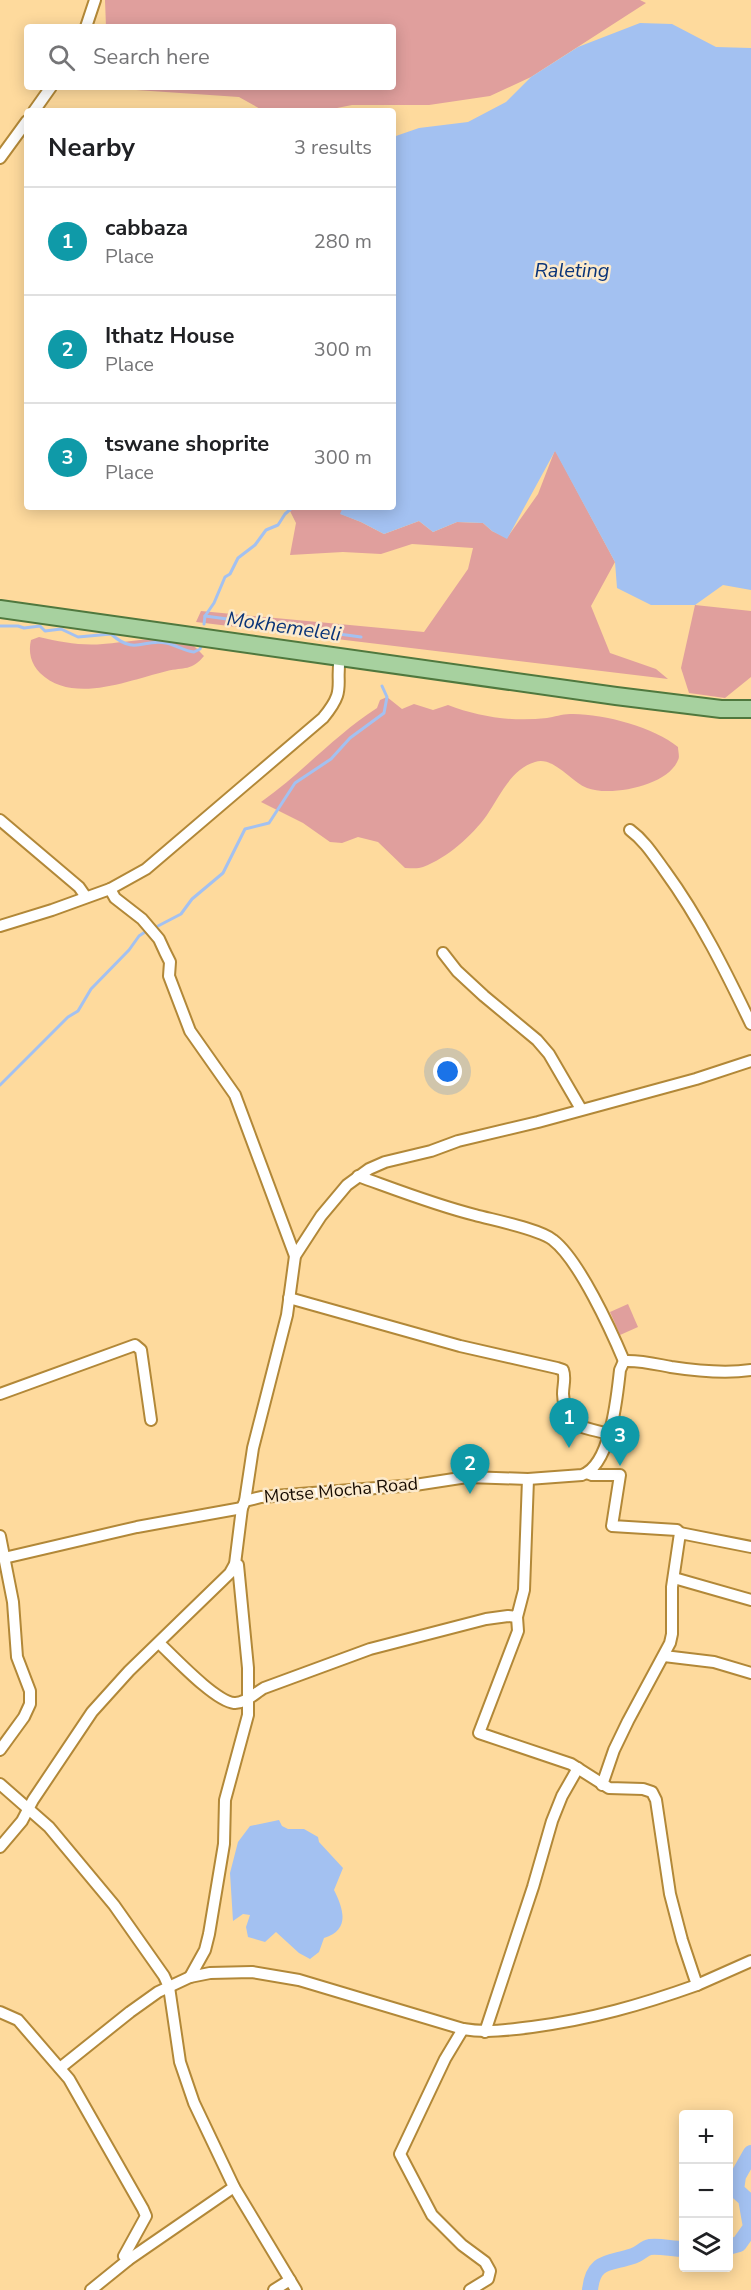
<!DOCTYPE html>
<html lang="en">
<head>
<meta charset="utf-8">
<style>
	:root { --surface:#fff; --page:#f6f6f6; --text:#202124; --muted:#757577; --line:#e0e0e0; --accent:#2563eb }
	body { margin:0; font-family:"Nunito Sans",sans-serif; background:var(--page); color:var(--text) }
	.controls { position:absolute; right:18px; bottom:18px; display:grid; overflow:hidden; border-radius:6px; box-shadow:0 3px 15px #0003 }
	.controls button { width:54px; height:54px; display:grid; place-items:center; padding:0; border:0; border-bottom:2px solid var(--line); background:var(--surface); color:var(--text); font:30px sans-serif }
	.you { position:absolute; left:448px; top:1072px; width:21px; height:21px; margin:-15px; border:4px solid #fff; border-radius:50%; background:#1a73e8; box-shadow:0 0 0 9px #1a73e833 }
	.badge { display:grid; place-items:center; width:39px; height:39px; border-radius:50%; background:var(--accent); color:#fff; font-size:20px; font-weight:700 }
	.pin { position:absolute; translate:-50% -50px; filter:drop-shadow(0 2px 3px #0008) }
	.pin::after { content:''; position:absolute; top:32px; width:21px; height:18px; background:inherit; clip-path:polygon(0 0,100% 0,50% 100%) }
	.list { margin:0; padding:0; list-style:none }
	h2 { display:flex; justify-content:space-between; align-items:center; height:78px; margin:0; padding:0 24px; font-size:26px }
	h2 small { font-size:20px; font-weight:400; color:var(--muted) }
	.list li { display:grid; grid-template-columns:39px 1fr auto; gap:18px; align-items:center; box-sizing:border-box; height:108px; padding:0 24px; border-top:2px solid var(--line) }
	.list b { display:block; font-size:22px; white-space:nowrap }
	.list p { margin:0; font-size:20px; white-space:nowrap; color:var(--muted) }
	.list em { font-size:20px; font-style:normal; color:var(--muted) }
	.icon { flex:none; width:33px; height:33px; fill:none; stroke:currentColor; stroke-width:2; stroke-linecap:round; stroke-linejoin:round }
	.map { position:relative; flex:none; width:751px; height:2290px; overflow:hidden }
	.search { position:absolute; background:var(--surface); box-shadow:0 3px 15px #0003; left:24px; top:24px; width:372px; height:66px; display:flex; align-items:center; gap:15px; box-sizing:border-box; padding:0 21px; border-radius:6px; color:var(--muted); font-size:22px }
	.panel { position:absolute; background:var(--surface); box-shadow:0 3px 15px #0003; left:24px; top:108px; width:372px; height:402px; border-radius:6px }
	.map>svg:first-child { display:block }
</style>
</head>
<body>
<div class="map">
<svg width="751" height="2290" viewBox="0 0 751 2290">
	<rect width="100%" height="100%" fill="#feda9d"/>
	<g fill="#e09f9d">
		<path d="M105 0H640L646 3 531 77 490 96 429 105H352L322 111H264L239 97 136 90 134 87H393V27H106Z"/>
		<path d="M555 450 615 562 591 606 610 653 656 669 668 679 196 622 201 611 424 632 468 569 473 548 412 544 381 554 343 552 290 555 296 523 288 507H343L341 514 361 522 384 534 419 521 433 532 457 522 483 523 492 531 507 538 538 494Z"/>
		<path d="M695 605 751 611V677L725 698 689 693 681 668Z"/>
		<path d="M39 637C61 642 81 646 103 644 124 643 173 633 190 643 195 646 200 652 204 656 192 671 184 667 167 671 129 680 73 705 40 673 31 664 28 652 31 640Z"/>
		<path d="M387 697 402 709 414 704 433 710 448 705C479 717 513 722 547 718 554 717 562 714 570 714 601 713 654 727 678 747 678 751 680 757 678 760 668 786 610 797 587 788 571 782 554 756 535 762 511 769 500 796 487 815 472 836 447 858 423 867 418 869 411 868 405 868L378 842 358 837 342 843 330 842 303 823 261 802C302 773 335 735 377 708L380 700Z"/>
		<path d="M628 1304 638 1327 620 1335 610 1312Z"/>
	</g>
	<g fill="#a3c1f1">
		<path d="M640 23 672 24 716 47 751 48V590L723 585 695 605H651L617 588 615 562 555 451 507 539 492 531 483 523 457 522 433 532 419 521 384 534 361 522 340 514 343 507H393V137L419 128 468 122 506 102 531 77 578 47Z"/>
		<path d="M279 1820 282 1826 288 1829H304L318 1837 319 1842 343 1868 334 1890C344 1910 350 1930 324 1938L319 1952 310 1959 299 1953 276 1932 265 1942 248 1937 246 1927 250 1915 243 1914 233 1921 230 1873 238 1842 250 1826Z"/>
	</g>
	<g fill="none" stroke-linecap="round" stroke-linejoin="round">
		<g stroke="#a3c1f1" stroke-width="3">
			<path d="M293 507 285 514 278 525 266 530 255 545 238 558 230 574 225 577 214 603 205 616 361 637"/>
			<path d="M204 624 205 616"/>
			<path d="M0 626H18L24 628 40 626 45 631 61 629 78 637 111 634C136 656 143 638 166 643 176 645 184 651 194 652L200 649 202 644"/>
			<path d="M158 926 181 914 192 899 223 873 245 829 269 823 295 783 331 759 350 738 384 713 387 697 382 686"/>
			<path d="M0 1085 68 1017 78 1011 91 989 129 950 139 936 148 930"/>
		</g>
		<g stroke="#a3c1f1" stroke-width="16">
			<path d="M728 2247 739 2244 751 2227 746 2199 736 2190 738 2176 751 2153"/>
			<path d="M590 2290C593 2259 610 2264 633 2256 640 2254 644 2248 650 2247 662 2246 672 2249 684 2249"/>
		</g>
		<g stroke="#b28838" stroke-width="14">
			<g id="minor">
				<path d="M86 27 95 0"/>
				<path d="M34 111 51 87"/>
				<path d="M0 158 27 121"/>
				<path d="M0 820 79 887 86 897"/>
				<path d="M630 830C645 841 654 856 665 871 700 919 726 972 751 1024"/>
				<path d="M110 889 115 898 142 919 159 939 165 952 170 962 169 976 190 1031 235 1095 295 1256"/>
				<path d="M0 926 52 910 110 889 146 869 323 718C347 689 335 687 340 656"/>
				<path d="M443 953 457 971 484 996 537 1040 549 1054 581 1109"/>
				<path d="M358 1176C397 1190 435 1205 475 1215 493 1220 540 1229 553 1240 579 1260 611 1330 624 1361"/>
				<path d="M289 1298 460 1346 557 1368 563 1370C566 1378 563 1385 563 1394 565 1428 581 1427 610 1434"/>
				<path d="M0 1394 135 1345 141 1350 151 1420"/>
				<path d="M587 1473 592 1475H620L612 1526 677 1530 680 1533"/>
				<path d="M245 1501 253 1448 287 1315 295 1256 321 1216 347 1185 369 1169 385 1162 431 1151 458 1141 538 1122 696 1079 751 1061"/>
				<path d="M0 1536 13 1602 17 1657 30 1691V1704L24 1717 0 1750"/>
				<path d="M4 1558 137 1527 242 1508"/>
				<path d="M674 1578 751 1600"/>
				<path d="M159 1643C175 1658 215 1701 234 1703 245 1704 255 1693 264 1688L370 1649 486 1619 508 1616 517 1617 524 1590 528 1479"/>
				<path d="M664 1656 714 1662 751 1673"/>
				<path d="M0 1784 49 1827 114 1905 164 1976 169 1987 180 2062 194 2103 234 2187 296 2290"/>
				<path d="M602 1785 614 1750 628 1721 670 1643 672 1634V1587L680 1533 751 1547"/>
				<path d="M0 1847 22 1821 33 1800 92 1712 129 1671 230 1573 235 1564 242 1508 245 1501 261 1497 415 1485 467 1477 528 1479 582 1475C611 1465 617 1396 620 1370L624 1361C640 1360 655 1364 671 1367 697 1371 724 1374 751 1370"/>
				<path d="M190 1977 205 1950 209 1934 224 1844 225 1800 248 1715V1668L238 1565 235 1564"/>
				<path d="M697 1985 751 1961"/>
				<path d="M0 2012 18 2020 69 2079 143 2209 146 2216 124 2256 128 2260"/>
				<path d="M463 2029 445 2059 400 2154 432 2215 462 2245 485 2262 490 2271 488 2279 470 2290"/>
				<path d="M485 2032 533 1887 552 1821 562 1796 578 1768"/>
				<path d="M60 2068 130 2012 158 1992 190 1977 210 1973 252 1972 299 1980 463 2029C486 2033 509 2030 532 2027 592 2019 641 2005 697 1985L682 1940 670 1894 656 1800 652 1792 643 1789 609 1788 571 1764 479 1733 518 1631 517 1617"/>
				<path d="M91 2290 128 2260 234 2187"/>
				<path d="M274 2290 290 2280"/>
			</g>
		</g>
		<g stroke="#4f783e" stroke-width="20">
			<path id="primary" d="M0 609 616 696 721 709H751"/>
		</g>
		<use href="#minor" stroke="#fff" stroke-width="10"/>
		<use href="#primary" stroke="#a7d19f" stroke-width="16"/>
	</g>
	<g text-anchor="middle" stroke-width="5" stroke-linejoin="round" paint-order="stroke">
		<g font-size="18" fill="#170b00" stroke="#fceacc">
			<text transform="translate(341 1490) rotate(-5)" y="6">Motse Mocha Road</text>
		</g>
		<g font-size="20" font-style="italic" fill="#0a3478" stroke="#fceacc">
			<text x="572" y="277">Raleting</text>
			<text transform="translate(284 626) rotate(8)" y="7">Mokhemeleli</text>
		</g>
	</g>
</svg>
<div class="controls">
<button>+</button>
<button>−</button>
<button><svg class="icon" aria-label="layers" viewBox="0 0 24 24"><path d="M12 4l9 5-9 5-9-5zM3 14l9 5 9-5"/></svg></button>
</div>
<div class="you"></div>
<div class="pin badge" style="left:569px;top:1448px;background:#0f9aa8">1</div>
<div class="pin badge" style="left:470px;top:1494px;background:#0f9aa8">2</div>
<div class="pin badge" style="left:620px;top:1466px;background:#0f9aa8">3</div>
<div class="search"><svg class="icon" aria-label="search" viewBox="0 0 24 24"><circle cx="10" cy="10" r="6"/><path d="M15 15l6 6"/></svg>Search here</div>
<section class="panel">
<h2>Nearby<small>3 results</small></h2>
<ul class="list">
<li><span class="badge" style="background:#0f9aa8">1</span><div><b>cabbaza</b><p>Place</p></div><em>280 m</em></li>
<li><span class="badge" style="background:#0f9aa8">2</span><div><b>Ithatz House</b><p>Place</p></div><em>300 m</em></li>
<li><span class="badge" style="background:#0f9aa8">3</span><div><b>tswane shoprite</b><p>Place</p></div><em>300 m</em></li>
</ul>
</section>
</div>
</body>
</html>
